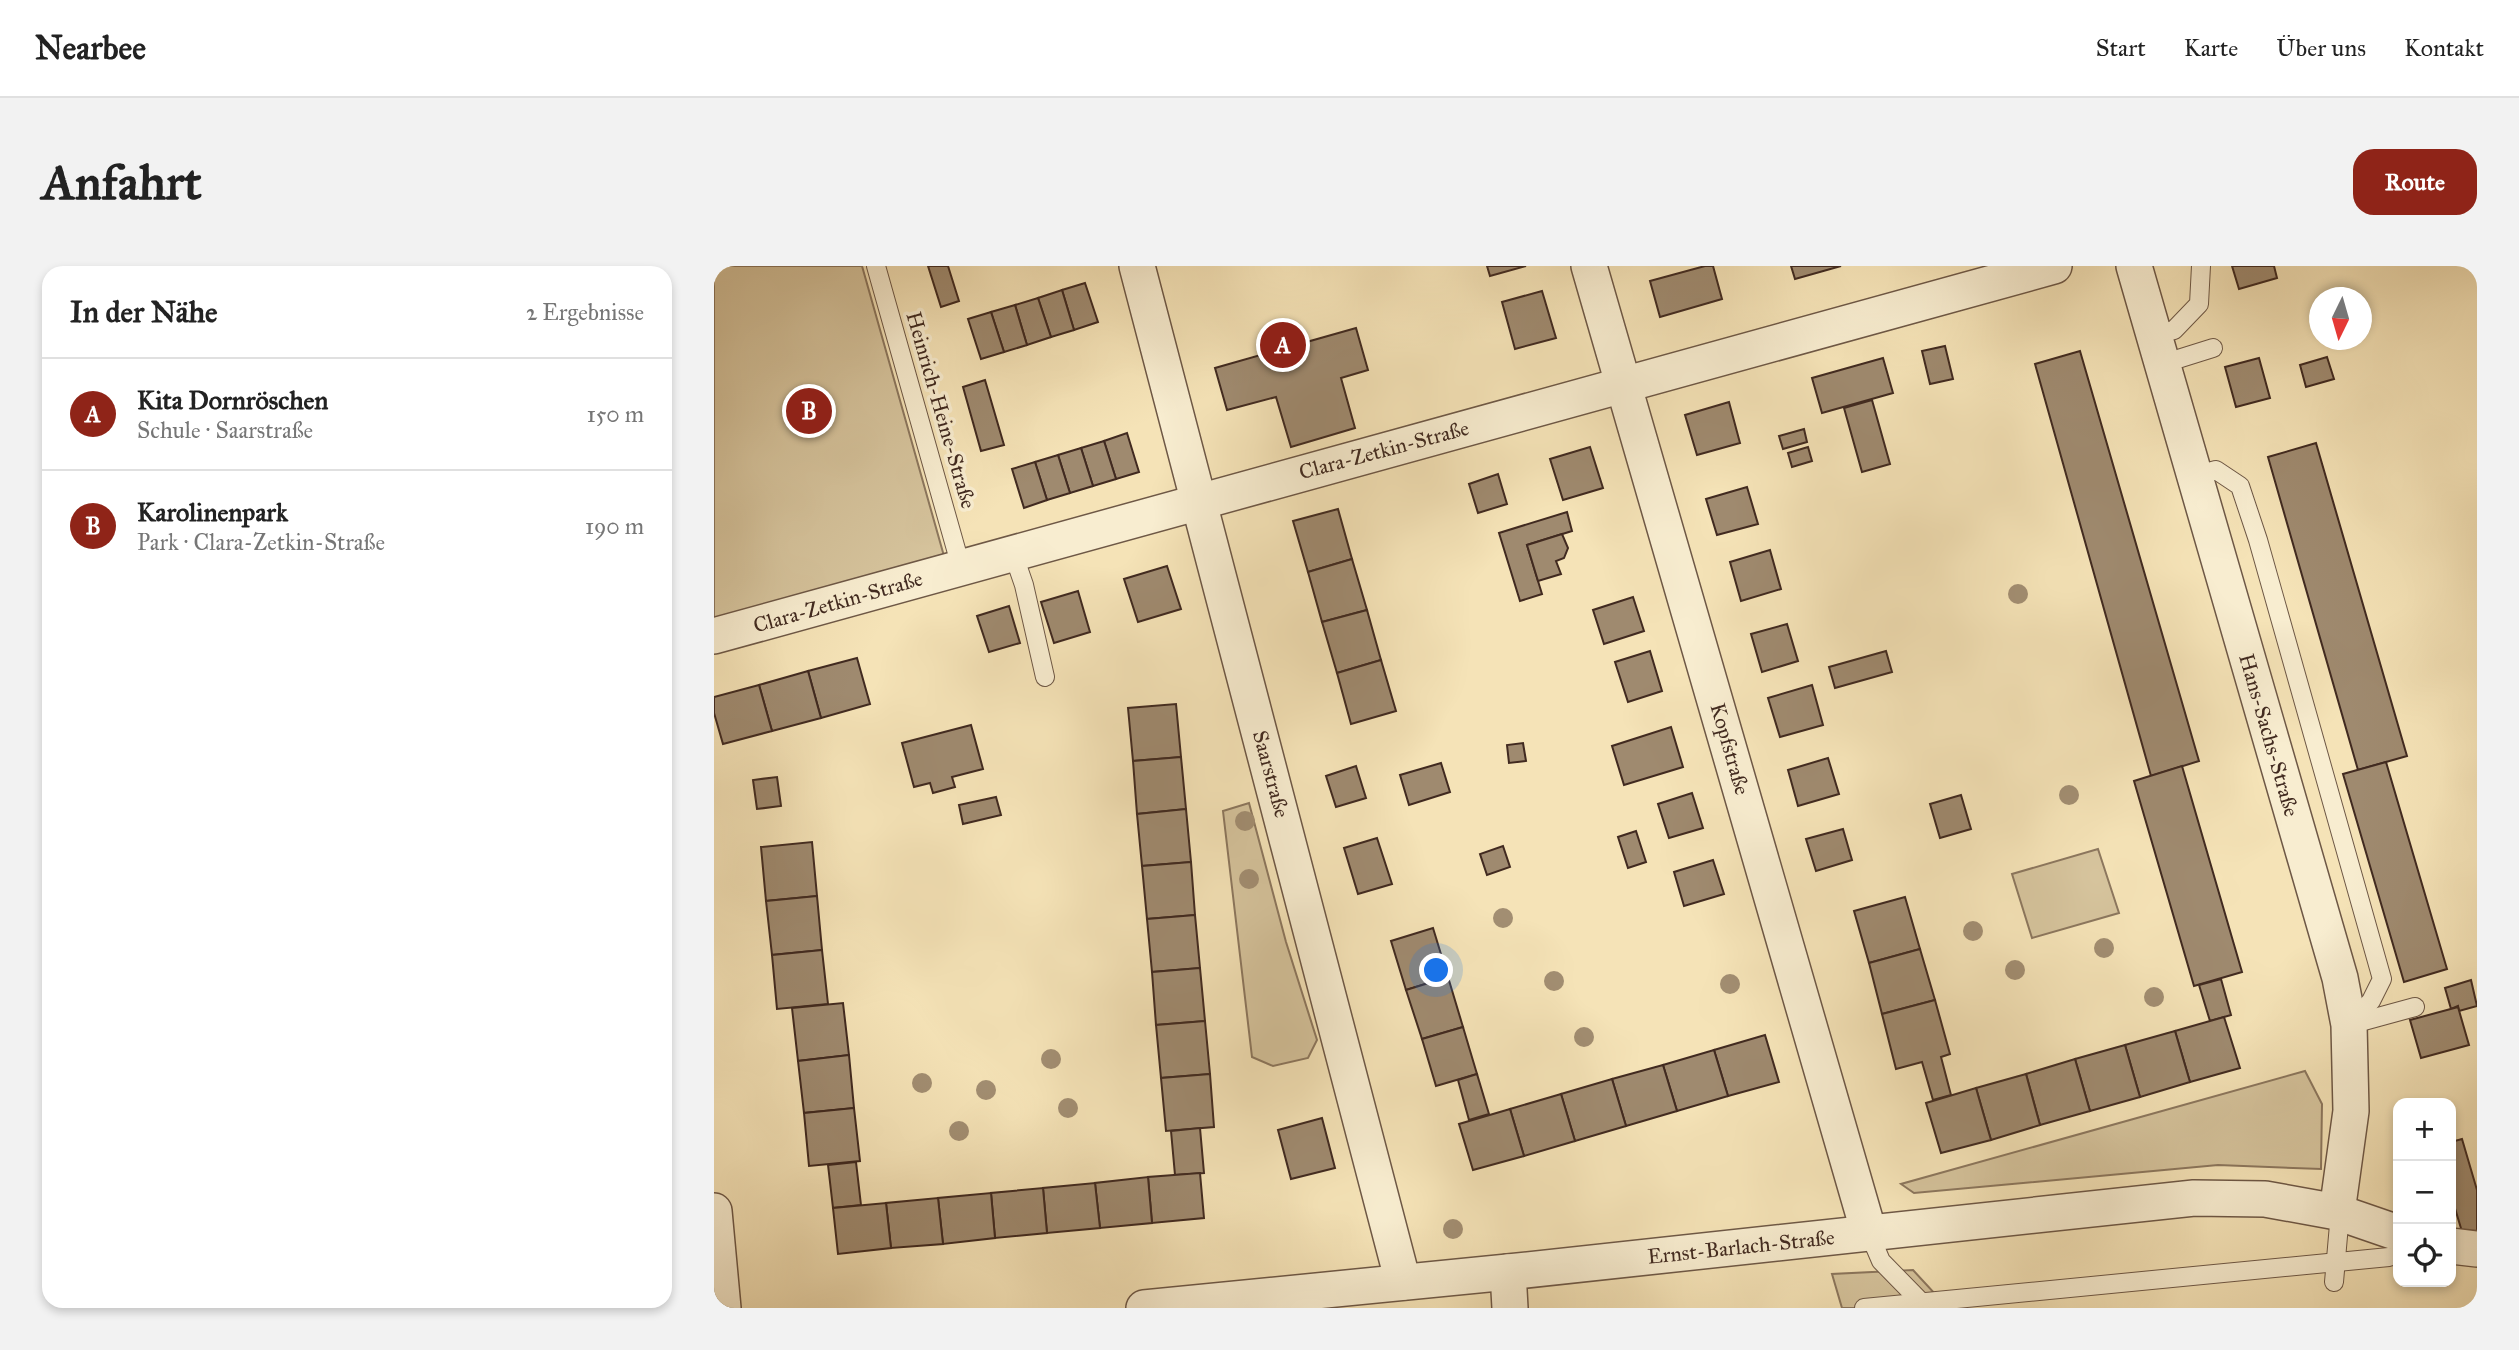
<!DOCTYPE html>
<html lang="de">
<head>
<meta charset="utf-8">
<style>
	:root { --surface:#fff; --page:#f2f2f2; --text:#222; --muted:#767676; --line:#e0e0e0; --accent:#8f2418 }
	body { margin:0; font-family:"IM FELL Great Primer",serif; background:var(--page); color:var(--text) }
	.controls { position:absolute; right:21px; bottom:21px; display:grid; overflow:hidden; border-radius:14px; box-shadow:0 4px 10px #0003 }
	.controls button { width:63px; height:63px; display:grid; place-items:center; padding:0; border:0; border-bottom:2px solid var(--line); background:var(--surface); color:var(--text); font:35px sans-serif }
	.compass { position:absolute; left:1595px; top:21px; width:63px; height:63px; border-radius:50%; background:var(--surface); box-shadow:0 4px 10px #0003; rotate:185deg }
	.you { position:absolute; left:723px; top:705px; width:24px; height:24px; margin:-18px; border:5px solid #fff; border-radius:50%; background:#1a73e8; box-shadow:0 0 0 10px #1a73e833 }
	.badge { display:grid; place-items:center; width:46px; height:46px; border-radius:50%; background:var(--accent); color:#fff; font-size:23px; font-weight:700 }
	.pin { position:absolute; translate:-50% -50%; border:4px solid #fff; box-shadow:0 2px 7px #0006 }
	.list { margin:0; padding:0; list-style:none }
	h2 { display:flex; justify-content:space-between; align-items:center; height:91px; margin:0; padding:0 28px; font-size:30px }
	h2 small { font-size:23px; font-weight:400; color:var(--muted) }
	.list li { display:grid; grid-template-columns:46px 1fr auto; gap:21px; align-items:center; box-sizing:border-box; height:112px; padding:0 28px; border-top:2px solid var(--line) }
	.list b { display:block; font-size:26px; white-space:nowrap }
	.list p { margin:0; font-size:23px; white-space:nowrap; color:var(--muted) }
	.list em { font-size:23px; font-style:normal; color:var(--muted) }
	.icon { flex:none; width:38px; height:38px; fill:none; stroke:currentColor; stroke-width:2; stroke-linecap:round; stroke-linejoin:round }
	.map { position:relative; flex:none; width:1763px; height:1042px; overflow:hidden; border-radius:21px }
	header { display:flex; align-items:center; gap:42px; box-sizing:border-box; height:98px; padding:0 35px; background:var(--surface); border-bottom:2px solid var(--line) }
	header strong { font-size:33px }
	nav { display:flex; gap:38px; margin-inline-start:auto; font-size:24px }
	.intro { display:flex; align-items:center; justify-content:space-between; box-sizing:border-box; height:168px; padding:0 42px }
	h1 { margin:0; font-size:49px }
	.button { padding:18px 32px; border-radius:21px; background:var(--accent); color:#fff; font-size:24px; font-weight:700 }
	main { display:flex; gap:42px; padding:0 42px }
	aside { flex:1; background:var(--surface); border-radius:21px; box-shadow:0 4px 10px #0003 }
	.map>svg:first-child { display:block }
</style>
</head>
<body>
<header>
<strong>Nearbee</strong>
<nav><a>Start</a><a>Karte</a><a>Über uns</a><a>Kontakt</a></nav>
</header>
<div class="intro"><h1>Anfahrt</h1><a class="button">Route</a></div>
<main>
<aside>
<h2>In der Nähe<small>2 Ergebnisse</small></h2>
<ul class="list">
<li><span class="badge">A</span><div><b>Kita Dornröschen</b><p>Schule · Saarstraße</p></div><em>150 m</em></li>
<li><span class="badge">B</span><div><b>Karolinenpark</b><p>Park · Clara-Zetkin-Straße</p></div><em>190 m</em></li>
</ul>
</aside>
<div class="map">
<svg width="1763" height="1042" viewBox="0 0 1763 1042">
	<rect width="100%" height="100%" fill="#f5e3b7"/>
	<filter id="stains"><feTurbulence type="fractalNoise" baseFrequency=".00286" numOctaves="4"/><feColorMatrix values="0 0 0 0 .2 0 0 0 0 .09 0 0 0 0 .02 0 0 0 .5 -.17"/></filter>
	<radialGradient id="worn" r=".72"><stop offset=".6" stop-color="#630" stop-opacity="0"/><stop offset="1" stop-color="#630" stop-opacity=".3"/></radialGradient>
	<g fill="#d6c49d" stroke="#8c775e" stroke-width="2">
		<path d="M0 0H148L230 290 0 357Z"/>
		<path d="M535 537 572 676 603 774 594 792 559 800 538 791 509 545Z"/>
		<path d="M1384 583 1405 647 1318 672 1298 608Z"/>
		<path d="M1591 805 1608 838 1607 903 1504 899 1200 927 1187 918Z"/>
		<path d="M1199 1004 1234 1042H1128L1118 1008Z"/>
	</g>
	<g fill="#9f8a6f" stroke="#412a20" stroke-width="2">
		<path d="M214 0H234L245 35 227 41Z"/>
		<path d="M773 0H812L776 10Z"/>
		<path d="M991 0H999L1008 33 946 51 936 15Z"/>
		<path d="M1077 0H1127L1081 13Z"/>
		<path d="M1518 0H1560L1563 12 1525 23Z"/>
		<path d="M371 17 384 56 360 64 348 24Z"/>
		<path d="M348 24 360 64 337 71 324 32Z"/>
		<path d="M828 25 842 72 801 83 788 36Z"/>
		<path d="M324 32 337 71 313 79 301 39Z"/>
		<path d="M301 39 313 79 290 86 277 46Z"/>
		<path d="M277 46 290 86 267 93 254 53Z"/>
		<path d="M642 62 654 104 627 112 641 162 577 181 562 131 513 144 501 102Z"/>
		<path d="M1231 80 1239 113 1216 118 1208 85Z"/>
		<path d="M1366 85 1485 495 1437 510 1321 98Z"/>
		<path d="M1613 91 1620 113 1592 121 1586 99Z"/>
		<path d="M1169 92 1179 127 1108 147 1098 112Z"/>
		<path d="M1545 92 1556 132 1522 141 1511 101Z"/>
		<path d="M271 114 290 179 267 185 249 121Z"/>
		<path d="M1158 134 1176 198 1148 206 1130 142Z"/>
		<path d="M1015 136 1026 177 983 189 971 149Z"/>
		<path d="M1090 163 1093 176 1069 183 1065 170Z"/>
		<path d="M413 167 425 206 402 213 390 175Z"/>
		<path d="M390 175 402 213 379 220 367 182Z"/>
		<path d="M1602 177 1693 490 1644 504 1554 191Z"/>
		<path d="M876 181 889 222 849 234 836 193Z"/>
		<path d="M1094 181 1098 195 1078 201 1074 187Z"/>
		<path d="M367 182 379 220 356 227 344 189Z"/>
		<path d="M344 189 356 227 333 234 321 196Z"/>
		<path d="M321 196 333 234 310 242 298 203Z"/>
		<path d="M784 208 793 238 764 247 755 218Z"/>
		<path d="M1033 221 1044 258 1003 269 992 233Z"/>
		<path d="M624 243 638 293 594 306 579 255Z"/>
		<path d="M853 246 858 265 813 279 828 328 806 335 785 267Z"/>
		<path d="M848 268 854 282 850 292 842 295 847 308 824 315 813 279Z"/>
		<path d="M1056 284 1067 323 1027 335 1016 296Z"/>
		<path d="M638 293 653 344 608 356 594 306Z"/>
		<path d="M453 300 467 343 424 356 410 313Z"/>
		<path d="M364 325 376 366 340 377 327 336Z"/>
		<path d="M919 331 930 365 890 378 879 344Z"/>
		<path d="M295 340 306 377 275 386 263 350Z"/>
		<path d="M653 344 667 394 623 407 608 356Z"/>
		<path d="M1073 358 1084 395 1048 406 1037 368Z"/>
		<path d="M936 385 948 425 914 436 901 396Z"/>
		<path d="M1172 385 1178 406 1121 422 1115 401Z"/>
		<path d="M143 392 156 438 107 452 94 405Z"/>
		<path d="M667 394 682 445 637 458 623 407Z"/>
		<path d="M94 405 107 452 58 465 45 419Z"/>
		<path d="M45 419 58 465 9 478 0 447V431Z"/>
		<path d="M1098 419 1109 459 1066 471 1054 432Z"/>
		<path d="M462 438 467 491 419 495 414 442Z"/>
		<path d="M257 459 269 503 238 511 241 521 219 527 216 517 200 521 188 477Z"/>
		<path d="M957 461 969 501 910 519 898 480Z"/>
		<path d="M809 477 812 495 795 497 793 479Z"/>
		<path d="M467 491 472 543 423 548 419 495Z"/>
		<path d="M1114 492 1125 528 1084 540 1074 504Z"/>
		<path d="M1672 496 1733 703 1690 716 1629 508Z"/>
		<path d="M727 497 736 526 695 539 686 509Z"/>
		<path d="M642 500 652 532 622 541 612 510Z"/>
		<path d="M1468 500 1528 706 1480 720 1420 515Z"/>
		<path d="M63 511 67 540 43 543 39 514Z"/>
		<path d="M978 527 989 562 955 572 944 538Z"/>
		<path d="M1247 529 1257 563 1226 572 1216 538Z"/>
		<path d="M282 531 287 549 249 558 245 539Z"/>
		<path d="M472 543 477 596 428 600 423 548Z"/>
		<path d="M1129 563 1138 594 1102 605 1092 573Z"/>
		<path d="M922 565 932 596 914 602 904 571Z"/>
		<path d="M663 572 678 618 644 628 630 582Z"/>
		<path d="M98 576 103 630 52 635 47 581Z"/>
		<path d="M789 580 796 601 773 609 766 588Z"/>
		<path d="M999 594 1010 628 970 640 960 606Z"/>
		<path d="M477 596 481 649 433 653 428 600Z"/>
		<path d="M103 630 108 684 58 689 52 635Z"/>
		<path d="M1191 631 1206 683 1155 697 1140 645Z"/>
		<path d="M481 649 486 702 438 706 433 653Z"/>
		<path d="M719 662 734 711 692 724 677 675Z"/>
		<path d="M1206 683 1221 734 1168 748 1155 697Z"/>
		<path d="M108 684 114 738 63 743 58 689Z"/>
		<path d="M486 702 491 755 442 759 438 706Z"/>
		<path d="M734 711 749 761 708 773 692 724Z"/>
		<path d="M1507 713 1517 749 1496 755 1485 719Z"/>
		<path d="M1757 714 1763 740 1745 745 1744 740 1737 743 1731 722Z"/>
		<path d="M1221 734 1236 788 1227 791 1237 829 1219 834 1208 796 1182 803 1168 748Z"/>
		<path d="M129 737 135 789 84 795 78 742Z"/>
		<path d="M1744 741 1755 779 1707 792 1696 754Z"/>
		<path d="M1510 751 1526 802 1476 816 1461 765Z"/>
		<path d="M491 755 496 808 447 812 442 759Z"/>
		<path d="M749 761 763 808 722 820 708 773Z"/>
		<path d="M1461 765 1476 816 1426 831 1411 779Z"/>
		<path d="M1051 769 1065 816 1014 830 1000 784Z"/>
		<path d="M1411 779 1426 831 1376 845 1361 793Z"/>
		<path d="M1000 784 1014 830 963 845 949 799Z"/>
		<path d="M135 789 140 842 90 847 84 795Z"/>
		<path d="M1361 793 1376 845 1326 859 1312 808Z"/>
		<path d="M949 799 963 845 912 860 898 813Z"/>
		<path d="M496 808 500 861 452 865 447 812Z"/>
		<path d="M763 808 775 848 755 854 744 814Z"/>
		<path d="M1312 808 1326 859 1277 874 1262 822Z"/>
		<path d="M898 813 912 860 861 875 847 828Z"/>
		<path d="M1262 822 1277 874 1227 887 1212 837Z"/>
		<path d="M847 828 861 875 810 890 796 843Z"/>
		<path d="M140 842 146 895 95 900 90 847Z"/>
		<path d="M796 843 810 890 759 904 745 858Z"/>
		<path d="M608 852 621 902 577 913 564 864Z"/>
		<path d="M486 862 490 907 461 909 457 865Z"/>
		<path d="M1748 873 1763 924V965L1749 969 1737 929V876Z"/>
		<path d="M142 896 147 939 119 942 114 899Z"/>
		<path d="M486 907 490 952 438 957 434 911Z"/>
		<path d="M434 911 438 957 386 962 381 917Z"/>
		<path d="M381 917 386 962 333 967 329 922Z"/>
		<path d="M329 922 333 967 281 972 277 927Z"/>
		<path d="M277 927 281 972 229 978 224 932Z"/>
		<path d="M224 932 229 978 177 982 172 937Z"/>
		<path d="M172 937 177 982 124 988 119 942Z"/>
	</g>
	<g fill="none" stroke-linecap="round" stroke-linejoin="round">
		<g stroke="#6e5846" stroke-width="20">
			<g id="lane">
				<path d="M162 0 247 301"/>
				<path d="M1440 69 1460 64 1485 38 1487 0"/>
				<path d="M1448 98 1499 82"/>
				<path d="M1480 210 1502 204 1526 220 1544 274 1668 713 1657 735 1635 759"/>
				<path d="M299 287 310 319 331 411"/>
				<path d="M1635 759 1701 741"/>
				<path d="M1155 967 1167 995 1213 1042"/>
				<path d="M1620 1016 1626 947"/>
				<path d="M1150 1042 1675 991"/>
			</g>
		</g>
		<g stroke="#6e5846" stroke-width="38">
			<g id="street">
				<path d="M423 0 689 1016"/>
				<path d="M875 0 1155 967"/>
				<path d="M1420 0 1626 712 1635 759 1637 845 1623 946"/>
				<path d="M0 370 1340 0"/>
				<path d="M0 945 9 1042"/>
				<path d="M1737 980 1763 983"/>
				<path d="M794 1006 796 1042"/>
				<path d="M430 1042 794 1006 1480 932 1551 933 1623 946 1684 967"/>
			</g>
		</g>
		<use href="#lane" stroke="#f8edd0" stroke-width="18"/>
		<use href="#street" stroke="#f8edd0" stroke-width="35"/>
	</g>
	<g fill="#a28e72">
		<circle cx="1304" cy="328" r="10"/>
		<circle cx="1355" cy="529" r="10"/>
		<circle cx="531" cy="555" r="10"/>
		<circle cx="535" cy="613" r="10"/>
		<circle cx="789" cy="652" r="10"/>
		<circle cx="1259" cy="665" r="10"/>
		<circle cx="1390" cy="682" r="10"/>
		<circle cx="1301" cy="704" r="10"/>
		<circle cx="840" cy="715" r="10"/>
		<circle cx="1016" cy="718" r="10"/>
		<circle cx="1440" cy="731" r="10"/>
		<circle cx="870" cy="771" r="10"/>
		<circle cx="337" cy="793" r="10"/>
		<circle cx="208" cy="817" r="10"/>
		<circle cx="272" cy="824" r="10"/>
		<circle cx="354" cy="842" r="10"/>
		<circle cx="245" cy="865" r="10"/>
		<circle cx="739" cy="963" r="10"/>
	</g>
	<g text-anchor="middle" stroke-width="7" stroke-linejoin="round" paint-order="stroke">
		<g font-size="21" fill="#412a20" stroke="#f8edd0">
			<text transform="translate(227 144) rotate(74)" y="7">Heinrich-Heine-Straße</text>
			<text transform="translate(670 184) rotate(-15)" y="7">Clara-Zetkin-Straße</text>
			<text transform="translate(124 336) rotate(-16)" y="7">Clara-Zetkin-Straße</text>
			<text transform="translate(1555 469) rotate(74)" y="7">Hans-Sachs-Straße</text>
			<text transform="translate(1016 483) rotate(74)" y="7">Kopfstraße</text>
			<text transform="translate(557 508) rotate(75)" y="7">Saarstraße</text>
			<text transform="translate(1027 981) rotate(-6)" y="7">Ernst-Barlach-Straße</text>
		</g>
	</g>
	<rect width="100%" height="100%" filter="url(#stains)"/>
	<rect width="100%" height="100%" fill="url(#worn)"/>
</svg>
<div class="controls">
<button>+</button>
<button>−</button>
<button><svg class="icon" aria-label="locate" viewBox="0 0 24 24"><circle cx="12" cy="12" r="6"/><path d="M12 2v4M12 18v4M2 12h4M18 12h4"/></svg></button>
</div>
<svg class="compass" viewBox="-18 -18 36 36"><path d="M0-13l5 13h-10z" fill="#e53935"/><path d="M0 13l5-13h-10z" fill="#767676"/></svg>
<div class="you"></div>
<div class="pin badge" style="left:569px;top:79px">A</div>
<div class="pin badge" style="left:95px;top:145px">B</div>
</div>
</main>
</body>
</html>
